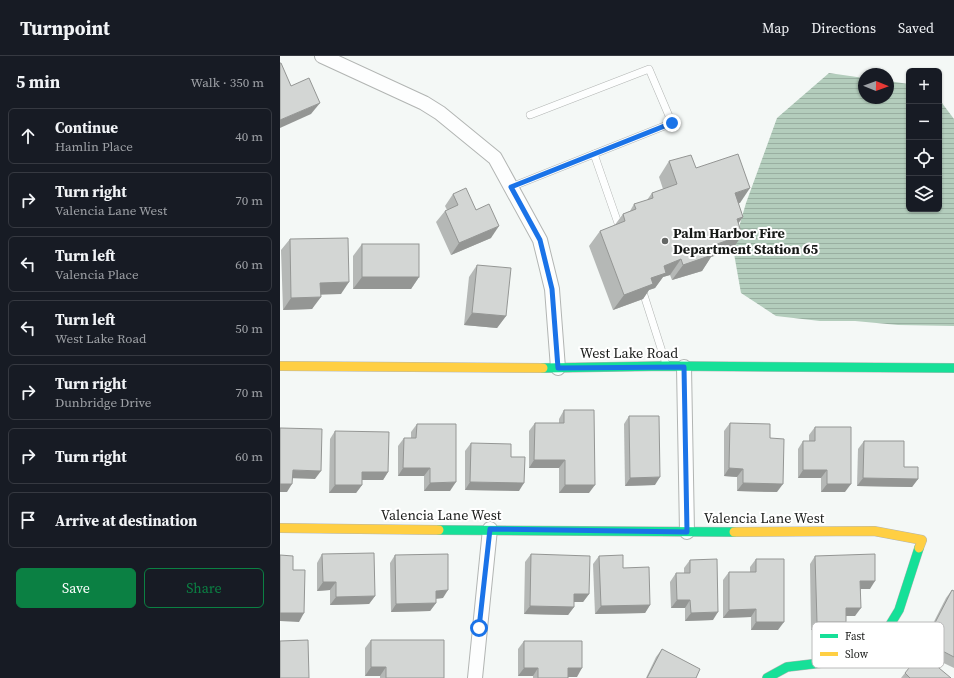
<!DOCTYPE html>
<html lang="en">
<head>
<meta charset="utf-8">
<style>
	:root { --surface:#171b24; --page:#20242c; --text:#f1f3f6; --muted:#9ea1a6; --line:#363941; --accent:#0b8043 }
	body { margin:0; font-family:"Source Serif 4",serif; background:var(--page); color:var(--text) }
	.controls { position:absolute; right:12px; top:12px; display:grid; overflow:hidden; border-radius:6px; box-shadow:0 1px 3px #0004 }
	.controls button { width:36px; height:36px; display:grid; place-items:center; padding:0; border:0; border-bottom:1px solid var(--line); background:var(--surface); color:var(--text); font:20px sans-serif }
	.compass { position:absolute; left:578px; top:12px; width:36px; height:36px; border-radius:50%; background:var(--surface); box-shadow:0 1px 3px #0004; rotate:91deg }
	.stop { position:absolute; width:12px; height:12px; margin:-9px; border:3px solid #1a73e8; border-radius:50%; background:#fff }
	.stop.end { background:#1a73e8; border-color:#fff; box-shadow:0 1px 4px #0008 }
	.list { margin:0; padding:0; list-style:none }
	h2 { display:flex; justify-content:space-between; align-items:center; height:52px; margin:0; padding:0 16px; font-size:17px }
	h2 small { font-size:13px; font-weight:400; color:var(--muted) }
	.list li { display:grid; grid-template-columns:26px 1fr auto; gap:12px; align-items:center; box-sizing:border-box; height:56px; margin:0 8px 8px; padding:0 8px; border:1px solid var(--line); border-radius:6px }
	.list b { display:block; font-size:15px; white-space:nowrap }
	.list p { margin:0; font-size:13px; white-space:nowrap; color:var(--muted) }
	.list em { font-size:13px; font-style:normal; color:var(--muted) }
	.actions { display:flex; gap:8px; padding:12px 16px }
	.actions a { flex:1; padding:9px 0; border:1px solid var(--accent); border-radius:6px; text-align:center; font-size:14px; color:var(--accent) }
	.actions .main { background:var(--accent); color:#fff }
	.icon { flex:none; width:22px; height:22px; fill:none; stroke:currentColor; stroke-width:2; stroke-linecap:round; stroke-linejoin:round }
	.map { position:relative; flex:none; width:674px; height:622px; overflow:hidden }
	header { display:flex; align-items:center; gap:24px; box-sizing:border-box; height:56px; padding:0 20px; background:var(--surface); border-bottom:1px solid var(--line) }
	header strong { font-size:19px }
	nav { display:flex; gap:22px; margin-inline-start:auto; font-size:14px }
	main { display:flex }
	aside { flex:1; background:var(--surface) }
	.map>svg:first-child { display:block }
</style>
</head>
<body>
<header>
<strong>Turnpoint</strong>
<nav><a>Map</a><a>Directions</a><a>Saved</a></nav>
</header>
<main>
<aside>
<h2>5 min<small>Walk · 350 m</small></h2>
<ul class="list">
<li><svg class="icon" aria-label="ahead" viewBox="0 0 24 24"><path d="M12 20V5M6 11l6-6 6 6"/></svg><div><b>Continue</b><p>Hamlin Place</p></div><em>40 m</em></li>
<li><svg class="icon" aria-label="right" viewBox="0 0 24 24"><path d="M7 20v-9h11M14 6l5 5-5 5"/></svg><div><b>Turn right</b><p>Valencia Lane West</p></div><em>70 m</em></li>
<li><svg class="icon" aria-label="left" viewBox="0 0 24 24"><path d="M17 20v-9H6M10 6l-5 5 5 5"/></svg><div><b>Turn left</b><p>Valencia Place</p></div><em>60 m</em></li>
<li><svg class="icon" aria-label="left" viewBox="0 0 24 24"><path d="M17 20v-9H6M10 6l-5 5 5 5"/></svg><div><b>Turn left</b><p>West Lake Road</p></div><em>50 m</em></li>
<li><svg class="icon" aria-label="right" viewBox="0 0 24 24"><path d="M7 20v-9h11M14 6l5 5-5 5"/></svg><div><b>Turn right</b><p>Dunbridge Drive</p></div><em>70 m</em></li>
<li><svg class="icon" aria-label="right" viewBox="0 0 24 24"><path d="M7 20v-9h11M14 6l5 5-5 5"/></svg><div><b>Turn right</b></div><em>60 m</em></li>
<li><svg class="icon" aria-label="arrive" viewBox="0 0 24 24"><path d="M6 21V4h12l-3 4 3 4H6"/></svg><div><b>Arrive at destination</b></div></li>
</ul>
<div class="actions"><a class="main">Save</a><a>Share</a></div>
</aside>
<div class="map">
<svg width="674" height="622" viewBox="0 0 674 622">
	<defs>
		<pattern id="water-rules" width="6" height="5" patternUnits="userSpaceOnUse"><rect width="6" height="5" fill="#b3cdbc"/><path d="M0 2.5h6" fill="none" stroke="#99afa1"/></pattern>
	</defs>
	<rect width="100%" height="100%" fill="#f4f8f6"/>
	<path fill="url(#water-rules)" d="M549 17 584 22V42H608V25L629 28V153H659V43L674 63V270L618 269 575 265H540L496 260 461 237 453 192 466 147 497 62Z"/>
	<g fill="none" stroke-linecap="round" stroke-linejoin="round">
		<g stroke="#b2b5b3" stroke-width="8">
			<g id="lane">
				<path d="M250 59 369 13 392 67 314 98"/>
				<path d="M231 131 314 98 339 170"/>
				<path d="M363 236 386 308"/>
			</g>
		</g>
		<g stroke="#b2b5b3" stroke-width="16">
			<g id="street">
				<path d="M42 0 144 47 160 57 215 102 260 184 272 233 278 312"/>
				<path d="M404 311 407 476"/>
				<path d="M195 622 210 473"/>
			</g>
		</g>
		<g stroke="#b2b5b3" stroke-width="10">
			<g id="fast">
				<path d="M263 312 387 310 674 312"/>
				<path d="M159 474 454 476"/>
				<path d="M487 622 507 611 558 605 602 582 619 554 639 492"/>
			</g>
		</g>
		<g stroke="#b2b5b3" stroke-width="10">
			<g id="slow">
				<path d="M0 310 263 312"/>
				<path d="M0 472 159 474"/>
				<path d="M454 476 594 475 642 484 639 492"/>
			</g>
		</g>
		<use href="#lane" stroke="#fdfefe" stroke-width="7"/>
		<use href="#street" stroke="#fdfefe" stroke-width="14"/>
		<use href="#fast" stroke="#16e098" stroke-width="9"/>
		<use href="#slow" stroke="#ffcf43" stroke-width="9"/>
	</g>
	<g fill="#b5b8b6">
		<path d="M389 105 416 112 460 147H458L463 161 458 167 462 179 452 194 431 201 422 215 392 224 390 219 383 221 375 232 369 234 363 243 333 254 309 190 320 175 334 170 343 158 350 155 354 148 367 144 372 137 383 133 379 121Z"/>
		<path d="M173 138 196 154 211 182 171 199 156 166 165 155 167 154 165 150Z"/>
		<path d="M10 183 61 238H40L32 253 3 254 1 194Z"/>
		<path d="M82 188 139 221 131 233H73V200Z"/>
		<path d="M197 209 226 260 217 272 184 269 189 221Z"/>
		<path d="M284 354 309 437H279V412H249V375L255 367H279V363Z"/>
		<path d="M349 360 375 429 345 430 344 368Z"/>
		<path d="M450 367 490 382 497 436 457 435V421L444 420V375Z"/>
		<path d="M137 368 170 435H144V420H118V390L124 382H131V376Z"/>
		<path d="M535 371 565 436H541V422H518V393L523 385H529V379Z"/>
		<path d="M55 375 108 416 103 424H82V429L76 437H49L50 383Z"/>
		<path d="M584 385 624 411 638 423 632 431 577 430 578 393Z"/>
		<path d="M191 387 231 401 239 435 185 434V395Z"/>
		<path d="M42 498 95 540 89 548 50 549V534L37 535V507Z"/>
		<path d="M251 498 309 538 303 546H294V551L288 559 244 558 245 506Z"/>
		<path d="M115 499 163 542 156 543V547L150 555 111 556 110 507Z"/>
		<path d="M319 500 343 512 370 549 365 557 315 558 313 508Z"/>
		<path d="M535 500 590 533H581L575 560H566V566L561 574H531L530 508Z"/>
		<path d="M476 503 498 574H471V561L443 562V524L449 516H470V511Z"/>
		<path d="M410 504 433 564 405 565V552H391L390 526 396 517H404V512Z"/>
		<path d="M672 534 674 535V612L639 595 666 542Z"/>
		<path d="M91 584 164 622H100V620H85V592Z"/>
		<path d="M244 585 297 621H288V622H253V620H238V593Z"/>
		<path d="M382 593 416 622H366L376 601Z"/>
		<path d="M625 617 671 622H621Z"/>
	</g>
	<g fill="#949694">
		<path d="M40 47 31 58 0 72V64Z"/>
		<path d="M470 132 460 147 444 152 455 137Z"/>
		<path d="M463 161 452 176 457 163Z"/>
		<path d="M219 170 211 182 171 199 179 187Z"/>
		<path d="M462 179 452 194 431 201 422 215 392 224 403 209 429 191Z"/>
		<path d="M401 203 390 219 383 221 375 232 369 234 363 243 333 254 344 239 371 222 384 210Z"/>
		<path d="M82 221H139L131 233H73Z"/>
		<path d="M69 226 61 238 32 239 40 227Z"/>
		<path d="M41 241 32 253 3 254 11 242Z"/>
		<path d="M192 257 226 260 217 272 184 269Z"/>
		<path d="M254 404H285L279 412H249Z"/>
		<path d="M123 412H150L144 420H118Z"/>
		<path d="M449 412 463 413 457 421 444 420Z"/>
		<path d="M13 414 41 415 35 423 7 422Z"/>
		<path d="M523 414H547L541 422H518Z"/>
		<path d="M82 416H108L103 424H76Z"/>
		<path d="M380 421 375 429 345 430 350 422Z"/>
		<path d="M583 422 638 423 632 431 577 430Z"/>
		<path d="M176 426 170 435H144L150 427Z"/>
		<path d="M190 426 244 427 239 435 185 434Z"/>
		<path d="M463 427 503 428 497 436 457 435Z"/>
		<path d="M0 428H12L7 436H0Z"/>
		<path d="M547 428H571L565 436H541Z"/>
		<path d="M55 429H82L76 437H49Z"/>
		<path d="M285 429H315L309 437H279Z"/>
		<path d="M580 525H595L590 533H575Z"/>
		<path d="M43 526H56L50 534 37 535Z"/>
		<path d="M168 534 163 542 150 543 156 535Z"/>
		<path d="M294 538H309L303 546H288Z"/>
		<path d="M95 540 89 548 50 549 56 541Z"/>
		<path d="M397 544H410L405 552H391Z"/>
		<path d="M156 547 150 555 111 556 116 548Z"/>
		<path d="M370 549 365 557 315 558 321 550Z"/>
		<path d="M250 550 294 551 288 559 244 558Z"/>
		<path d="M566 552H581L575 560H560Z"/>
		<path d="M476 553 471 561 443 562 449 554Z"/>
		<path d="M438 556 433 564 405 565 411 557Z"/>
		<path d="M0 557H24L19 566 0 565Z"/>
		<path d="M476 566H504L498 574H471Z"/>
		<path d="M537 566H566L561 574H531Z"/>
		<path d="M91 611H106L100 620H85Z"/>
		<path d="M244 612H258L253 620H238Z"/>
		<path d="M288 612H302L297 621H282Z"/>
	</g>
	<g fill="#d3d6d4" stroke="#949694">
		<path d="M0 7H1L11 30 29 22 40 47 0 64Z"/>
		<path d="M458 98 470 132 455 137 463 161 457 163 462 179 429 191 432 199 403 209 401 203 384 210 386 217 371 222 373 228 344 239 320 175 345 165 343 158 356 153 354 148 373 142 372 137 397 128 389 105 411 99 416 112Z"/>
		<path d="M186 132 196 154 209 148 219 170 179 187 165 155 178 149 173 138Z"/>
		<path d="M68 182 69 226 40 227 41 241 11 242 10 183Z"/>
		<rect x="82" y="188" width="57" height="33"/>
		<path d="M197 209 231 212 226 260 192 257Z"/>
		<path d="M284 354H314L315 429H285V404H254L255 367H284Z"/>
		<path d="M349 360H379L380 421 350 422Z"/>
		<path d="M450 367 490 368V382L504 383 503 428 463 427V413L449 412Z"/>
		<path d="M137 368H176V426L150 427V412H123L124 382H136Z"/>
		<path d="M535 371H571V428H547V414H523V385H535Z"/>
		<path d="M0 372 42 373 41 415 13 414 12 428H0Z"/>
		<path d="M55 375 109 376 108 416H82V429H55Z"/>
		<path d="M584 385H624V411H638V423L583 422Z"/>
		<path d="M191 387 231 388V401H245L244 427 190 426Z"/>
		<path d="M94 497 95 540 56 541V526H43L42 498Z"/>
		<path d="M168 498V534L156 535V547L116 548 115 499Z"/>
		<path d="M251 498 310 500 309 538H294V551L250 550Z"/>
		<path d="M595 498V525H580L581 552H566V566H537L535 500Z"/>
		<path d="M0 499 13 500V514H25L24 557H0Z"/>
		<path d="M343 499V512L369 511 370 549 321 550 319 500Z"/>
		<path d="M437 503 438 556 411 557 410 544H397L396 517H410V504Z"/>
		<path d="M476 503H504V566H476V553L449 554V516H476Z"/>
		<path d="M672 534 674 535V601L645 586Z"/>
		<path d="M28 584 29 622H0V585Z"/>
		<path d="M91 584H164V622H106V611H91Z"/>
		<path d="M244 585H302V612H288V622H258V612H244Z"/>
		<path d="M382 593 420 613 416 622H367Z"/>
		<path d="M641 597 671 622H630L625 617Z"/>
	</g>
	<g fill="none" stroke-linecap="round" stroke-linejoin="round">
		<path stroke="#1a73e8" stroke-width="5" d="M199 572 210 473 407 476 404 311 278 312 272 233 260 184 231 131 392 67"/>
	</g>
	<circle fill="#656866" stroke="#fff" stroke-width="1.5" cx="385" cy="185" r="4"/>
	<g text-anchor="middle" stroke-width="4" stroke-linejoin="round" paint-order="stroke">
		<g font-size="14" font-weight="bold" fill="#181a18" stroke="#fff" text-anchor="start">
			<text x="393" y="182">Palm Harbor Fire<tspan x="393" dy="16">Department Station 65</tspan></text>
		</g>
		<g font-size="14" fill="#181a18" stroke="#fff">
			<text x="349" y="302">West Lake Road</text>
			<text x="161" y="464">Valencia Lane West</text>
			<text x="484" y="467">Valencia Lane West</text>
		</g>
	</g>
	<rect x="532" y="566" width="132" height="46" rx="6" fill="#fff" stroke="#bababa" stroke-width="1"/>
	<rect x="540" y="578" width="18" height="4" fill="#16e098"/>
	<rect x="540" y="596" width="18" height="4" fill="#ffcf43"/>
	<g font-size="11" fill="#181a18">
		<text x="565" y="584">Fast</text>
		<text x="565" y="602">Slow</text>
	</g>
</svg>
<div class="controls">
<button>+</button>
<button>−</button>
<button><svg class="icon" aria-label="locate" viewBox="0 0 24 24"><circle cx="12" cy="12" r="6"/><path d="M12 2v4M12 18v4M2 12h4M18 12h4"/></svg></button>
<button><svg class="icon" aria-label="layers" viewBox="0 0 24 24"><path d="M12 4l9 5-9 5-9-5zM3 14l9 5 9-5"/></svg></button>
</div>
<svg class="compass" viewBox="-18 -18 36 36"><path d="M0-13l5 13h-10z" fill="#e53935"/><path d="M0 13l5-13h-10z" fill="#9ea1a6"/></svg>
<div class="stop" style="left:199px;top:572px"></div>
<div class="stop end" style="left:392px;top:67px"></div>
</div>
</main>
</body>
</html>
